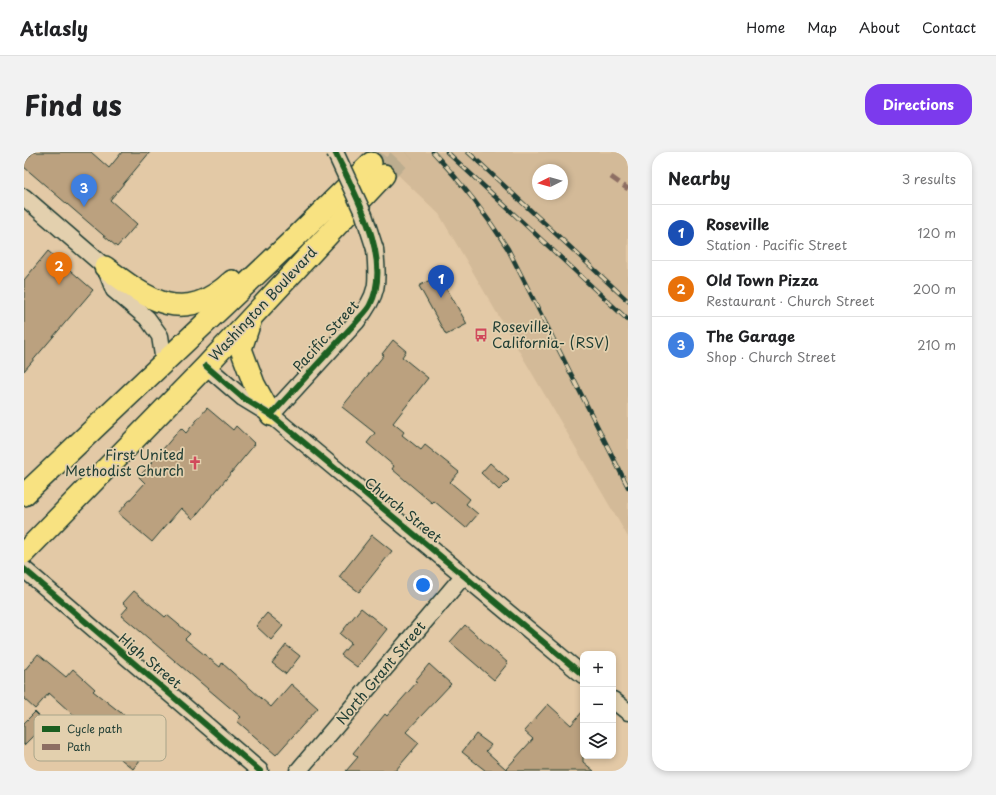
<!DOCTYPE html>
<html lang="en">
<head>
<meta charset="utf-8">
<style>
	:root { --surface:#fff; --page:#f2f2f2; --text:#202124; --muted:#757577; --line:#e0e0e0; --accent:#7c3aed }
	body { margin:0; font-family:"Playpen Sans",sans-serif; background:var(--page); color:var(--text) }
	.controls { position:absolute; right:12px; bottom:12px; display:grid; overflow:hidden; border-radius:8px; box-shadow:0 2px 6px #0003 }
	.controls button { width:36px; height:36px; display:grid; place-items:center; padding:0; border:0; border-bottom:1px solid var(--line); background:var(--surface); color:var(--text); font:20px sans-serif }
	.compass { position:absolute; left:508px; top:12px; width:36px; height:36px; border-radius:50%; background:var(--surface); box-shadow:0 2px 6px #0003; rotate:265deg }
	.you { position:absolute; left:399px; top:433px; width:14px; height:14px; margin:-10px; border:3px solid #fff; border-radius:50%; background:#1a73e8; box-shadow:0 0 0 6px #1a73e833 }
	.badge { display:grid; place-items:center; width:26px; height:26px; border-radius:50%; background:var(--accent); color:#fff; font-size:13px; font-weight:700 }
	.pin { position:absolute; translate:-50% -33px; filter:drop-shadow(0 1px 2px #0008) }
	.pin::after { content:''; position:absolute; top:21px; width:14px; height:12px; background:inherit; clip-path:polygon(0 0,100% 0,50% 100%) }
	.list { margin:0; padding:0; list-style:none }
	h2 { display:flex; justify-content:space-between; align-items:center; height:52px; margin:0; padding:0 16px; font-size:17px }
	h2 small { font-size:13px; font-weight:400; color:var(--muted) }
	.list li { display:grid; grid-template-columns:26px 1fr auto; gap:12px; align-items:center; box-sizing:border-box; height:56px; padding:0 16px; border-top:1px solid var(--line) }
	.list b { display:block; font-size:15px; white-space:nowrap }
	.list p { margin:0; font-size:13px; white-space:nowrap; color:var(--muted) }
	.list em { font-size:13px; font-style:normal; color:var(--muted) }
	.icon { flex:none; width:22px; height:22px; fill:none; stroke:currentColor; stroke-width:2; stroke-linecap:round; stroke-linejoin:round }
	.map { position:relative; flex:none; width:604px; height:619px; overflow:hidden; border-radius:16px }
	header { display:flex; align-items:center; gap:24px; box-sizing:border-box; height:56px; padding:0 20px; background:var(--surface); border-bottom:1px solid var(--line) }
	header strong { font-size:19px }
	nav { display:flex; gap:22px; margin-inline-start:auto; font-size:14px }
	.intro { display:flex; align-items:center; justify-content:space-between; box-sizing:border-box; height:96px; padding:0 24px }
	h1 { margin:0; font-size:28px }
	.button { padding:10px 18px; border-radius:16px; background:var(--accent); color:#fff; font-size:14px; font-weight:700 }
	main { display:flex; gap:24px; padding:0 24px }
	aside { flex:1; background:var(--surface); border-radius:16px; box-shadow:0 2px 6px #0003 }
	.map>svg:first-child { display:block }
</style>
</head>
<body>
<header>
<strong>Atlasly</strong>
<nav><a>Home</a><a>Map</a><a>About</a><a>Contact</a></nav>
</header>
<div class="intro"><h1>Find us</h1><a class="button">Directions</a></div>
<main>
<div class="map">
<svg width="604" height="619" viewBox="0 0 604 619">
	<rect width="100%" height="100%" fill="#e3c9a6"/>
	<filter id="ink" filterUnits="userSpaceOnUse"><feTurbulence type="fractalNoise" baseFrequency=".025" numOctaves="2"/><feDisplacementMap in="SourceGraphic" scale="8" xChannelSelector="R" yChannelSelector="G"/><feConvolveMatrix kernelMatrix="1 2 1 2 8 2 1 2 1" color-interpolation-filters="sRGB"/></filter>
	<g filter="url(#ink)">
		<path fill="#d3ba98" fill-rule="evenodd" d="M350 0H604V385L415 62ZM514 18H538V42H514Z"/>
		<g fill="#bba17f" stroke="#1f3d34">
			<path d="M9 0H67L85 16 98 0H126L86 48 113 72 93 95 0 15V11Z"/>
			<path d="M24 99 69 138 0 219V128Z"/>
			<path d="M415 123 443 172 422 183 395 134Z"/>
			<path d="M369 188 382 199 378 205 404 226 369 271 380 280 378 283 397 298 401 293 435 320 426 330 446 347 442 352 454 362 442 376 410 349 408 351 368 317 370 314 343 291 351 281 318 255 360 203 358 202Z"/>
			<path d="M183 256 209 278 212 274 231 292 169 367 157 356 128 390 94 361 121 331 115 325 157 276 162 281Z"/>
			<path d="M466 311 485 328 475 338 457 321Z"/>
			<path d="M348 383 368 399 335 440 315 425Z"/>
			<path d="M110 439 141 465 143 463 166 482 161 487 196 515 198 511 247 555 267 532 294 556 252 603 213 569 217 565 97 463 104 455 99 451Z"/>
			<path d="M337 456 363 477 333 515 317 503 327 491 316 482Z"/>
			<path d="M243 461 259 474 247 488 232 474Z"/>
			<path d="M441 473 484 511 470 528 426 490Z"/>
			<path d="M262 493 276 504 262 522 248 511Z"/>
			<path d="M14 502 42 525 49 517 71 537 69 539 132 588 109 617 75 589 68 597 46 579 55 568 25 541 11 557 0 547V519Z"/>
			<path d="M405 512 427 532 382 580 395 591 371 619H322L334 605 329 601 361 562 363 564 393 530 391 529Z"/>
			<path d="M524 552 547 573 559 559V610L570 619H462L438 600 452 582 467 593 462 599 482 617 509 587 500 579Z"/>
			<path d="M11 560 22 571 0 593V571Z"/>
		</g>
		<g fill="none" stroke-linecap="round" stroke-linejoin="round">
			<g stroke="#bcad8f" stroke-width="21" stroke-dasharray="21 10" stroke-linecap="butt">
				<path d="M347 11 356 0"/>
				<path d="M360 23 381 0"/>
			</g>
			<g stroke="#1f3d34" stroke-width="19">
				<g id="minor">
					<path d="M0 45 81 115 90 138 123 166 136 184 140 210"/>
					<path d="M182 214 219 246 247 263 559 523"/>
					<path d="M247 263 333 169C355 142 354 131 351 97"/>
					<path d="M0 417 236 619"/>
					<path d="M589 548 604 560"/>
					<path d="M274 619 440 423"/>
				</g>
			</g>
			<g stroke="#1f3d34" stroke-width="24">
				<g id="major">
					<path d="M81 115C126 149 159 174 208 129"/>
					<path d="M226 170 217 197 230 232 247 263"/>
					<path d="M0 343 273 84 347 11"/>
					<path d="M0 401 182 214 360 23"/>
				</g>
			</g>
			<use href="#minor" stroke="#e3d0ae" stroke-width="16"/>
			<use href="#major" stroke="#f8e281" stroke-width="21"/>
			<g stroke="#1f3d34" stroke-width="4.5">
				<g id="rail">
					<path d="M409 0C437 30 462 62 484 97L604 335"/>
					<path d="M423 0 604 168"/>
					<path d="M444 0 604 149"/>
				</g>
			</g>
			<use href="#rail" stroke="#e3d0ae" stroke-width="3" stroke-dasharray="9" stroke-linecap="butt"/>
			<g stroke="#1f3d34" stroke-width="19" stroke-linecap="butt">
				<path id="minor-bridge" d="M311 0 340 63 351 97"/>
			</g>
			<use href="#minor-bridge" stroke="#e3d0ae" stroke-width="16"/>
			<path stroke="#8d6e63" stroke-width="5" stroke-dasharray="10 5" stroke-linecap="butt" d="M587 25 604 37"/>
			<g stroke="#e3d0ae" stroke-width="8">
				<g id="cycleway">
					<path d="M182 214 219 246 247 263 559 523"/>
					<path d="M247 263 333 169C337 164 343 159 346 153 370 108 330 40 311 0"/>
					<path d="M0 417 236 619"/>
				</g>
			</g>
			<use href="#cycleway" stroke="#1b5e20" stroke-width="6"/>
		</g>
	</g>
	<defs>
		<g id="bus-bare" transform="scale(1.08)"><path d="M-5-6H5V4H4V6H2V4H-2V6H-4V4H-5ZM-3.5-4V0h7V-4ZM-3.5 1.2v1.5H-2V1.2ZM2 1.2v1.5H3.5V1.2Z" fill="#d1495b" stroke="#e3d0ae" stroke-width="2.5" paint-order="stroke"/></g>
		<g id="church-bare" transform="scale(1.08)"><path d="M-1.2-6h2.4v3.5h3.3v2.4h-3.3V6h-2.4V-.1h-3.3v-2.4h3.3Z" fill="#d1495b" stroke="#e3d0ae" stroke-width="2.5" paint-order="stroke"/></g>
	</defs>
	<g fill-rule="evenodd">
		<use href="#bus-bare" x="457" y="183"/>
		<use href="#church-bare" x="171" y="311"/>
	</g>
	<g text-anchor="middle" stroke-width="3.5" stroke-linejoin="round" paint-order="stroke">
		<g font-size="14" fill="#1f3d34" stroke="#e3d0ae">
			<text transform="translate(239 152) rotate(-47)" y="5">Washington Boulevard</text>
			<text transform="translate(302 184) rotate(-48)" y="5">Pacific Street</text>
			<text transform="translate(379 358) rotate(39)" y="5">Church Street</text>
			<text transform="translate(126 509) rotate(40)" y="5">High Street</text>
			<text transform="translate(357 521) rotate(-50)" y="5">North Grant Street</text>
		</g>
		<g font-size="14" fill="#1f3d34" stroke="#e3d0ae" text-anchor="start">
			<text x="468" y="180">Roseville,<tspan x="468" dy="16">California- (RSV)</tspan></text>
			<text x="160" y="308" text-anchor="end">First United<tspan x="160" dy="16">Methodist Church</tspan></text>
		</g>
	</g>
	<rect x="10" y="563" width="132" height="46" rx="6" fill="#e3d0ae" stroke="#a8a489" stroke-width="1"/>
	<rect x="18" y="574" width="18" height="6" fill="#1b5e20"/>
	<rect x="18" y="592" width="18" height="6" fill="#8d6e63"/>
	<g font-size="11" fill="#1f3d34">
		<text x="43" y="581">Cycle path</text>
		<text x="43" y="599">Path</text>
	</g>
</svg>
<div class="controls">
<button>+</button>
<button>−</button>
<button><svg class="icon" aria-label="layers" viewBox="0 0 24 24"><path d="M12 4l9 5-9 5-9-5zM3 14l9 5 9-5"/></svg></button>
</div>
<svg class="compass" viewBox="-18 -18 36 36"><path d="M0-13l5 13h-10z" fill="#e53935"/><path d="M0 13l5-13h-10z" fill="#757577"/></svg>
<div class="you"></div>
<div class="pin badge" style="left:417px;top:146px;background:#1a4fb4">1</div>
<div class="pin badge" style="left:35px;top:133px;background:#e8710a">2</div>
<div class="pin badge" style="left:60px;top:55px;background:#3f7fe0">3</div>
</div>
<aside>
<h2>Nearby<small>3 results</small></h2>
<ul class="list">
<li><span class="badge" style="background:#1a4fb4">1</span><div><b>Roseville</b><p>Station · Pacific Street</p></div><em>120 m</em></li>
<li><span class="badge" style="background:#e8710a">2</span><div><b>Old Town Pizza</b><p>Restaurant · Church Street</p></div><em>200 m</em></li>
<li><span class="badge" style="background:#3f7fe0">3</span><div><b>The Garage</b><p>Shop · Church Street</p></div><em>210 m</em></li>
</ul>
</aside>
</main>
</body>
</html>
